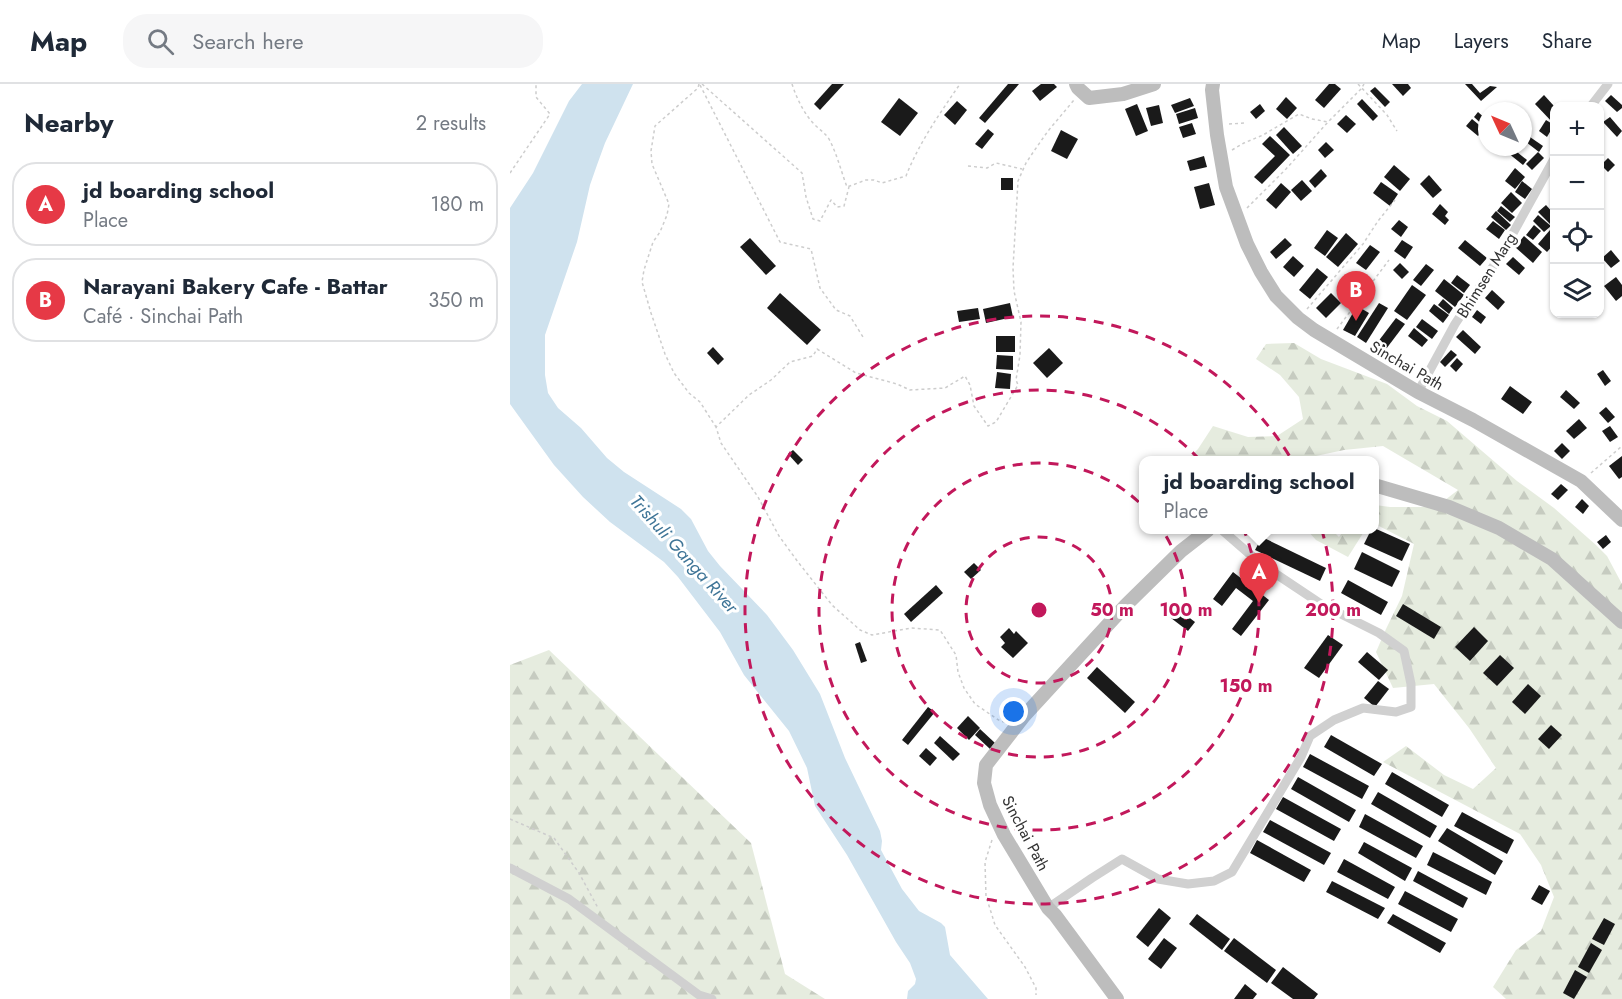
<!DOCTYPE html>
<html lang="en">
<head>
<meta charset="utf-8">
<style>
	:root { --surface:#fff; --page:#f6f6f7; --text:#1f2937; --muted:#747a83; --line:#e0e1e3; --accent:#e63946 }
	body { margin:0; font-family:Jost,sans-serif; background:var(--page); color:var(--text) }
	.controls { position:absolute; right:18px; top:18px; display:grid; overflow:hidden; border-radius:12px; box-shadow:0 2px 4px #0004 }
	.controls button { width:54px; height:54px; display:grid; place-items:center; padding:0; border:0; border-bottom:2px solid var(--line); background:var(--surface); color:var(--text); font:30px sans-serif }
	.compass { position:absolute; left:968px; top:18px; width:54px; height:54px; border-radius:50%; background:var(--surface); box-shadow:0 2px 4px #0004; rotate:314deg }
	.you { position:absolute; left:504px; top:628px; width:21px; height:21px; margin:-15px; border:4px solid #fff; border-radius:50%; background:#1a73e8; box-shadow:0 0 0 9px #1a73e833 }
	.badge { display:grid; place-items:center; width:39px; height:39px; border-radius:50%; background:var(--accent); color:#fff; font-size:20px; font-weight:700 }
	.pin { position:absolute; translate:-50% -50px; filter:drop-shadow(0 2px 3px #0008) }
	.pin::after { content:''; position:absolute; top:32px; width:21px; height:18px; background:inherit; clip-path:polygon(0 0,100% 0,50% 100%) }
	.popup { position:absolute; left:629px; top:372px; width:240px; height:78px; box-sizing:border-box; display:grid; place-content:center; border-radius:12px; background:var(--surface); filter:drop-shadow(0 2px 4px #0005); font-size:20px; white-space:nowrap; color:var(--muted) }
	.popup b { font-size:22px; color:var(--text) }
	.popup::after { content:''; position:absolute; left:50%; top:100%; margin-left:-12px; border:12px solid transparent; border-top-color:var(--surface) }
	.list { margin:0; padding:0; list-style:none }
	h2 { display:flex; justify-content:space-between; align-items:center; height:78px; margin:0; padding:0 24px; font-size:26px }
	h2 small { font-size:20px; font-weight:400; color:var(--muted) }
	.list li { display:grid; grid-template-columns:39px 1fr auto; gap:18px; align-items:center; box-sizing:border-box; height:84px; margin:0 12px 12px; padding:0 12px; border:2px solid var(--line); border-radius:24px }
	.list b { display:block; font-size:22px; white-space:nowrap }
	.list p { margin:0; font-size:20px; white-space:nowrap; color:var(--muted) }
	.list em { font-size:20px; font-style:normal; color:var(--muted) }
	.icon { flex:none; width:33px; height:33px; fill:none; stroke:currentColor; stroke-width:2; stroke-linecap:round; stroke-linejoin:round }
	.map { position:relative; flex:none; width:1112px; height:915px; overflow:hidden }
	header { display:flex; align-items:center; gap:36px; box-sizing:border-box; height:84px; padding:0 30px; background:var(--surface); border-bottom:2px solid var(--line) }
	header strong { font-size:28px }
	nav { display:flex; gap:33px; margin-inline-start:auto; font-size:21px }
	.search { width:420px; height:54px; background:var(--page); display:flex; align-items:center; gap:15px; box-sizing:border-box; padding:0 21px; border-radius:24px; color:var(--muted); font-size:22px }
	main { display:flex }
	aside { flex:1; background:var(--surface) }
	.map>svg:first-child { display:block }
</style>
</head>
<body>
<header>
<strong>Map</strong>
<div class="search"><svg class="icon" aria-label="search" viewBox="0 0 24 24"><circle cx="10" cy="10" r="6"/><path d="M15 15l6 6"/></svg>Search here</div>
<nav><a>Map</a><a>Layers</a><a>Share</a></nav>
</header>
<main>
<aside>
<h2>Nearby<small>2 results</small></h2>
<ul class="list">
<li><span class="badge">A</span><div><b>jd boarding school</b><p>Place</p></div><em>180 m</em></li>
<li><span class="badge">B</span><div><b>Narayani Bakery Cafe - Battar</b><p>Café · Sinchai Path</p></div><em>350 m</em></li>
</ul>
</aside>
<div class="map">
<svg width="1112" height="915" viewBox="0 0 1112 915">
	<defs>
		<pattern id="forest-firs" width="22" height="20" patternUnits="userSpaceOnUse" patternTransform="scale(1.5)"><rect width="22" height="20" fill="#e6ecdf"/><path d="M5 1l3.5 6h-7zM16 11l3.5 6h-7z" fill="#c6cbc0"/></pattern>
	</defs>
	<rect width="100%" height="100%" fill="#fff"/>
	<g fill="url(#forest-firs)">
		<path d="M784 259 811 275 877 300 907 322 937 337 1007 397 1044 424 1086 461 1097 472 1112 500V915H996L983 903 1006 866 1031 847 1044 813 1031 781 1010 750 873 678 896 662 934 691 963 705 986 684 959 644 924 600 883 604 866 568 876 545 892 512 904 460 865 440V421L880 423H926L948 406 873 362 834 366 787 376H677L688 365 703 342 738 353 767 352 793 335 789 313 770 291 746 275 756 260Z"/>
		<path d="M797 446H822L829 453 834 446H855L838 473 806 456Z"/>
		<path d="M39 566 241 759 275 890 315 915H0V581Z"/>
	</g>
	<path fill="#cfe2ee" d="M72 0H123L95 59 87 81 80 101 67 158 35 251V291L38 309 48 324 71 344 97 374 114 388 171 425 181 435 198 467 210 482 257 531 283 566 310 610 335 674 370 747 372 757 371 766 392 805 409 827 431 839 435 843 440 871 478 915H397L398 907 405 900 406 895 400 879 386 858 337 771 305 722 297 684 279 647 234 591 210 548 168 493 154 478 100 438 73 413 44 381 0 320V124L23 89 59 17Z"/>
	<g fill="#1a1a1a">
		<path d="M322 0H334L310 26 304 20Z"/>
		<path d="M498 0H509L475 39 469 34Z"/>
		<path d="M531 0H544L547 3 530 17 522 7Z"/>
		<path d="M819 0H825L831 5 814 24 805 16Z"/>
		<path d="M882 0H898L901 4 893 12Z"/>
		<path d="M955 0H962L970 9 980 2 987 3 971 17Z"/>
		<path d="M865 3 880 18 875 23 860 7Z"/>
		<path d="M1034 11 1044 22V40L1025 20Z"/>
		<path d="M1101 11 1112 21V24L1107 28 1095 17Z"/>
		<path d="M776 13 787 24 777 35 766 25Z"/>
		<path d="M389 14 408 29 390 52 371 38Z"/>
		<path d="M680 14 684 22 665 29 661 21Z"/>
		<path d="M852 15 868 32 863 37 847 20Z"/>
		<path d="M447 17 457 26 445 41 434 31Z"/>
		<path d="M627 20 638 47 626 52 615 25Z"/>
		<path d="M750 20 755 27 746 35 740 28Z"/>
		<path d="M649 21 653 39 641 42 636 24Z"/>
		<path d="M685 24 688 34 669 40 666 30Z"/>
		<path d="M968 28 977 36V45L964 33Z"/>
		<path d="M836 31 846 40 837 49 827 40Z"/>
		<path d="M1100 33 1112 47 1107 53 1093 38Z"/>
		<path d="M962 35 974 45 968 52 956 42Z"/>
		<path d="M1036 36 1044 41 1037 53 1029 47Z"/>
		<path d="M682 39 686 50 673 54 669 43Z"/>
		<path d="M774 43 792 62 783 70 766 51Z"/>
		<path d="M478 45 484 50 472 65 465 60Z"/>
		<path d="M551 46 568 55 557 75 541 67Z"/>
		<path d="M760 52 780 71 752 100 744 93 765 72 752 60Z"/>
		<path d="M1020 53 1033 62 1029 68 1016 58Z"/>
		<path d="M816 58 824 66 815 74 808 66Z"/>
		<path d="M1002 64 1017 76 1013 81 998 69Z"/>
		<path d="M1028 68 1034 74 1022 86 1016 80Z"/>
		<path d="M694 72 697 83 680 87 677 77Z"/>
		<path d="M1098 74 1105 81 1098 88 1091 81Z"/>
		<path d="M884 81 900 95 890 107 874 93Z"/>
		<path d="M1005 84 1015 93 1005 105 995 97Z"/>
		<path d="M811 85 817 92 805 104 799 97Z"/>
		<path d="M919 91 932 106 923 114 910 100Z"/>
		<rect x="491" y="94" width="12" height="12"/>
		<path d="M792 96 802 107 791 117 781 106Z"/>
		<path d="M1012 97 1022 105 1015 115 1005 108Z"/>
		<path d="M871 98 888 110 880 122 863 109Z"/>
		<path d="M699 99 705 121 690 125 684 103Z"/>
		<path d="M771 99 781 108 766 125 756 116Z"/>
		<path d="M1001 108 1012 119 1002 129 991 119Z"/>
		<path d="M930 120 938 128 935 132 939 136 935 141 922 130Z"/>
		<path d="M1036 121 1044 130V138L1041 141 1028 128Z"/>
		<path d="M991 122 1005 133 1000 138 987 127Z"/>
		<path d="M986 127 1001 141 996 146 981 133Z"/>
		<path d="M1028 131 1041 142 1034 148 1023 137Z"/>
		<path d="M889 136 898 143 891 153 881 145Z"/>
		<path d="M983 137 995 146 989 155 976 145Z"/>
		<path d="M1024 141 1031 147 1023 156 1016 151Z"/>
		<path d="M817 146 828 154 815 172 804 164Z"/>
		<path d="M1040 146 1044 151V160L1037 168 1028 160Z"/>
		<path d="M836 149 848 160 828 183 816 173Z"/>
		<path d="M1014 152 1032 168 1023 179 1005 163Z"/>
		<path d="M240 154 266 182 256 191 230 163Z"/>
		<path d="M775 154 782 161 766 175 760 168Z"/>
		<path d="M892 156 903 163 895 175 884 167Z"/>
		<path d="M955 156 977 174 970 182 948 164Z"/>
		<path d="M860 161 870 168 856 186 846 179Z"/>
		<path d="M1101 166 1110 177 1101 184 1092 174Z"/>
		<path d="M783 172 794 182 784 193 773 183Z"/>
		<path d="M1003 173 1015 184 1009 191 996 180Z"/>
		<path d="M890 179 899 188 892 195 883 186Z"/>
		<path d="M916 180 924 186 911 202 903 196Z"/>
		<path d="M807 184 818 193 800 215 789 206Z"/>
		<path d="M947 191 960 201 954 209 941 199Z"/>
		<path d="M1106 193 1112 201V212L1106 217 1094 202Z"/>
		<path d="M934 195 954 211 945 223 925 207Z"/>
		<path d="M902 201 916 211 897 236 884 227Z"/>
		<path d="M836 204 847 214 839 222 828 211Z"/>
		<path d="M982 206 995 218 988 226 975 214Z"/>
		<path d="M270 209 311 246 297 261 257 224Z"/>
		<path d="M821 209 831 219 816 234 806 224Z"/>
		<path d="M933 215 943 224 939 230 928 221Z"/>
		<path d="M500 219 503 233 476 239 473 225Z"/>
		<path d="M869 219 878 224 856 259 847 253Z"/>
		<path d="M924 220 939 231 933 239 919 227Z"/>
		<path d="M847 222 859 229 845 252 833 246Z"/>
		<path d="M468 224 470 235 449 238 447 227Z"/>
		<path d="M967 226 976 233 971 240 962 233Z"/>
		<path d="M886 234 895 240 873 269 864 263Z"/>
		<path d="M912 235 928 247 922 255 906 243Z"/>
		<path d="M904 244 918 256 912 263 898 252Z"/>
		<path d="M953 246 971 263 965 270 946 253Z"/>
		<rect x="486" y="252" width="19" height="16"/>
		<path d="M203 263 214 275 208 281 197 269Z"/>
		<path d="M539 264 553 279 537 294 523 279Z"/>
		<path d="M941 266 947 271 935 283 930 278Z"/>
		<path d="M487 271 503 272V286L486 285Z"/>
		<path d="M947 274 953 280 946 288 940 282Z"/>
		<path d="M1093 286 1101 297 1095 302 1087 290Z"/>
		<path d="M487 288 501 290 500 305 485 304Z"/>
		<path d="M1000 302 1022 318 1013 330 991 315Z"/>
		<path d="M1056 306 1070 319 1064 325 1050 313Z"/>
		<path d="M1096 323 1105 333 1098 339 1089 329Z"/>
		<path d="M1069 335 1077 344 1064 355 1056 347Z"/>
		<path d="M1100 342 1108 353 1100 358 1092 347Z"/>
		<path d="M1052 359 1060 367 1052 375 1044 367Z"/>
		<path d="M283 366 293 376 288 381 278 370Z"/>
		<path d="M1112 372V393L1109 395 1099 382Z"/>
		<path d="M1051 400 1058 406 1048 416 1041 410Z"/>
		<path d="M1072 415 1079 422 1073 430 1065 423Z"/>
		<path d="M864 444 900 460 892 477 854 460 861 446Z"/>
		<path d="M1096 451 1101 458 1093 465 1087 458Z"/>
		<path d="M752 453 816 484 810 497 745 466Z"/>
		<path d="M852 468 890 487 882 503 844 485Z"/>
		<path d="M464 479 471 486 461 495 454 488Z"/>
		<path d="M723 488 759 516 731 552 722 545 743 517 726 504 712 522 703 515Z"/>
		<path d="M838 496 878 518 871 531 831 509Z"/>
		<path d="M426 501 433 509 401 538 394 530Z"/>
		<path d="M893 520 931 543 924 555 886 532Z"/>
		<path d="M664 522 685 538 678 547 657 531Z"/>
		<path d="M964 543 978 557 960 577 945 563Z"/>
		<path d="M499 544 504 550 506 547 518 559 503 574 491 563 495 559 490 553Z"/>
		<path d="M818 551 833 561 809 594 794 584Z"/>
		<path d="M350 558 357 577 351 579 345 560Z"/>
		<path d="M857 568 878 586 869 596 848 578Z"/>
		<path d="M990 571 1004 584 987 602 973 589Z"/>
		<path d="M587 583 625 618 615 629 577 594Z"/>
		<path d="M868 597 879 605 865 623 854 614Z"/>
		<path d="M1018 600 1031 612 1015 630 1002 618Z"/>
		<path d="M418 623 425 628 398 661 392 656Z"/>
		<path d="M458 632 470 644 459 656 447 644Z"/>
		<path d="M1041 641 1052 651 1039 665 1028 655Z"/>
		<path d="M470 645 485 659 480 665 465 651Z"/>
		<path d="M821 651 872 680 864 692 814 663Z"/>
		<path d="M430 652 450 670 443 677 424 659Z"/>
		<path d="M416 664 427 674 420 682 409 672Z"/>
		<path d="M800 670 859 702 852 715 793 683Z"/>
		<path d="M882 688 939 721 932 733 875 700Z"/>
		<path d="M788 693 846 726 839 738 781 705Z"/>
		<path d="M868 708 927 742 920 754 861 720Z"/>
		<path d="M773 713 831 745 824 757 766 725Z"/>
		<path d="M952 728 1004 756 997 770 944 742Z"/>
		<path d="M855 730 913 762 906 774 849 743Z"/>
		<path d="M760 736 821 769 814 781 753 748Z"/>
		<path d="M937 744 993 777 985 791 928 757Z"/>
		<path d="M747 756 801 786 794 798 740 769Z"/>
		<path d="M854 758 902 784 895 797 848 769Z"/>
		<path d="M923 768 982 798 976 811 917 781Z"/>
		<path d="M834 775 885 803 878 815 827 788Z"/>
		<path d="M908 787 958 814 953 824 903 797Z"/>
		<path d="M822 797 875 824 868 835 816 808Z"/>
		<path d="M1029 801 1040 807 1032 821 1021 815Z"/>
		<path d="M895 807 948 835 941 848 888 820Z"/>
		<path d="M649 824 661 834 638 863 626 853Z"/>
		<path d="M687 830 720 855 712 866 679 840Z"/>
		<path d="M883 830 936 859 930 869 877 839Z"/>
		<path d="M1094 834 1105 840 1094 861 1082 855Z"/>
		<path d="M654 854 667 864 651 885 638 875Z"/>
		<path d="M724 854 766 886 757 899 714 867Z"/>
		<path d="M1081 859 1092 866 1079 889 1068 883Z"/>
		<path d="M773 883 808 910 804 915H783L761 899Z"/>
		<path d="M1065 886 1077 893 1064 915 1053 909Z"/>
		<path d="M735 900 747 910 743 915H724Z"/>
	</g>
	<g fill="none" stroke-linecap="round" stroke-linejoin="round">
		<g stroke="#cdcdcd" stroke-width="1.5" stroke-dasharray="3 3" stroke-linecap="butt">
			<path d="M189 0 188 4 145 42 141 67 142 80 159 120 157 131 150 148 143 158 134 186 132 198 141 229 155 270 164 289 179 309 190 318 206 343"/>
			<path d="M192 0 292 89 296 113 303 135 310 137 321 116 327 123 334 122 339 103"/>
			<path d="M282 0C287 15 294 30 305 41 310 46 315 49 319 55 327 70 331 87 337 103L356 96H364L372 99 396 92C409 59 430 29 450 0"/>
			<path d="M848 0 877 31 887 47"/>
			<path d="M190 1 270 158 301 165 310 204 326 226 340 232 353 253"/>
			<path d="M719 40 735 39"/>
			<path d="M722 66 734 59 753 51 789 30 802 35 818 38"/>
			<path d="M458 82 477 84 486 79 512 85"/>
			<path d="M0 89 40 30 26 13V0"/>
			<path d="M737 124 776 85 818 38 851 5 854 0"/>
			<path d="M797 225 853 160 868 137 885 116"/>
			<path d="M827 245 879 176"/>
			<path d="M1081 389 1112 362"/>
			<path d="M495 638 490 637 465 620 454 604 448 588 446 571 430 546 401 544 362 551 350 546 322 521 288 478 269 452 248 413 211 359 206 343 239 311 261 296 280 278 303 272 307 265 346 289 387 300 400 306 435 304 455 292 460 301 464 322 478 342 486 338 508 301 506 296 510 271 511 238 504 207 503 184 508 97 516 79 524 67 538 47 564 16"/>
			<path d="M0 735 44 754 69 789 88 824"/>
			<path d="M482 756 475 778 476 812 485 841 515 883 526 904V911"/>
		</g>
		<g stroke="#d0d0d0" stroke-width="9">
			<path d="M1081 22 1098 0"/>
			<path d="M908 308 945 240 992 169 1044 75"/>
			<path d="M0 784 59 815 189 911 202 915"/>
			<path d="M538 824 582 794 612 775 648 795 678 800 704 797 722 788 791 673 800 652 824 636 853 624 886 628 901 623V600L894 567 869 549 811 520 751 480 712 446"/>
		</g>
		<g stroke="#bdbdbd" stroke-width="14">
			<path d="M566 0 568 4 579 14 613 10 644 0"/>
			<path d="M703 0 702 6 707 51 716 103 737 160 751 188 766 212 788 234 804 246 908 308 963 336 1071 397 1112 436"/>
			<path d="M864 401 939 423 989 444 1042 475 1112 538"/>
			<path d="M607 915 545 831 538 824 494 751 480 721 474 699 476 681 514 632 616 521 671 467 698 446"/>
		</g>
	</g>
	<g fill="none" stroke="#c2185b" stroke-width="3" stroke-dasharray="10 8">
		<circle cx="529" cy="526" r="73"/>
		<circle cx="529" cy="526" r="147"/>
		<circle cx="529" cy="526" r="220"/>
		<circle cx="529" cy="526" r="294"/>
	</g>
	<g text-anchor="middle" stroke-width="6" stroke-linejoin="round" paint-order="stroke">
		<g font-size="16" fill="#333" stroke="#fff">
			<text transform="translate(976 191) rotate(-58)" y="6">Bhimsen Marg</text>
			<text transform="translate(897 281) rotate(30)" y="6">Sinchai Path</text>
			<text transform="translate(516 749) rotate(62)" y="6">Sinchai Path</text>
		</g>
		<g font-size="18" font-style="italic" fill="#3f7597" stroke="#fff">
			<text transform="translate(174 470) rotate(48)" y="6">Trishuli Ganga River</text>
		</g>
	</g>
	<circle cx="529" cy="526" r="9" fill="#c2185b" stroke="#fff" stroke-width="3"/>
	<g font-size="18" text-anchor="middle" font-weight="bold" fill="#c2185b" stroke="#fff" stroke-width="6" stroke-linejoin="round" paint-order="stroke">
		<text x="602" y="532">50 m</text>
		<text x="676" y="532">100 m</text>
		<text x="823" y="532">200 m</text>
		<text x="736" y="608">150 m</text>
	</g>
</svg>
<div class="controls">
<button>+</button>
<button>−</button>
<button><svg class="icon" aria-label="locate" viewBox="0 0 24 24"><circle cx="12" cy="12" r="6"/><path d="M12 2v4M12 18v4M2 12h4M18 12h4"/></svg></button>
<button><svg class="icon" aria-label="layers" viewBox="0 0 24 24"><path d="M12 4l9 5-9 5-9-5zM3 14l9 5 9-5"/></svg></button>
</div>
<svg class="compass" viewBox="-18 -18 36 36"><path d="M0-13l5 13h-10z" fill="#e53935"/><path d="M0 13l5-13h-10z" fill="#747a83"/></svg>
<div class="you"></div>
<div class="pin badge" style="left:749px;top:519px">A</div>
<div class="popup"><b>jd boarding school</b>Place</div>
<div class="pin badge" style="left:846px;top:237px">B</div>
</div>
</main>
</body>
</html>
